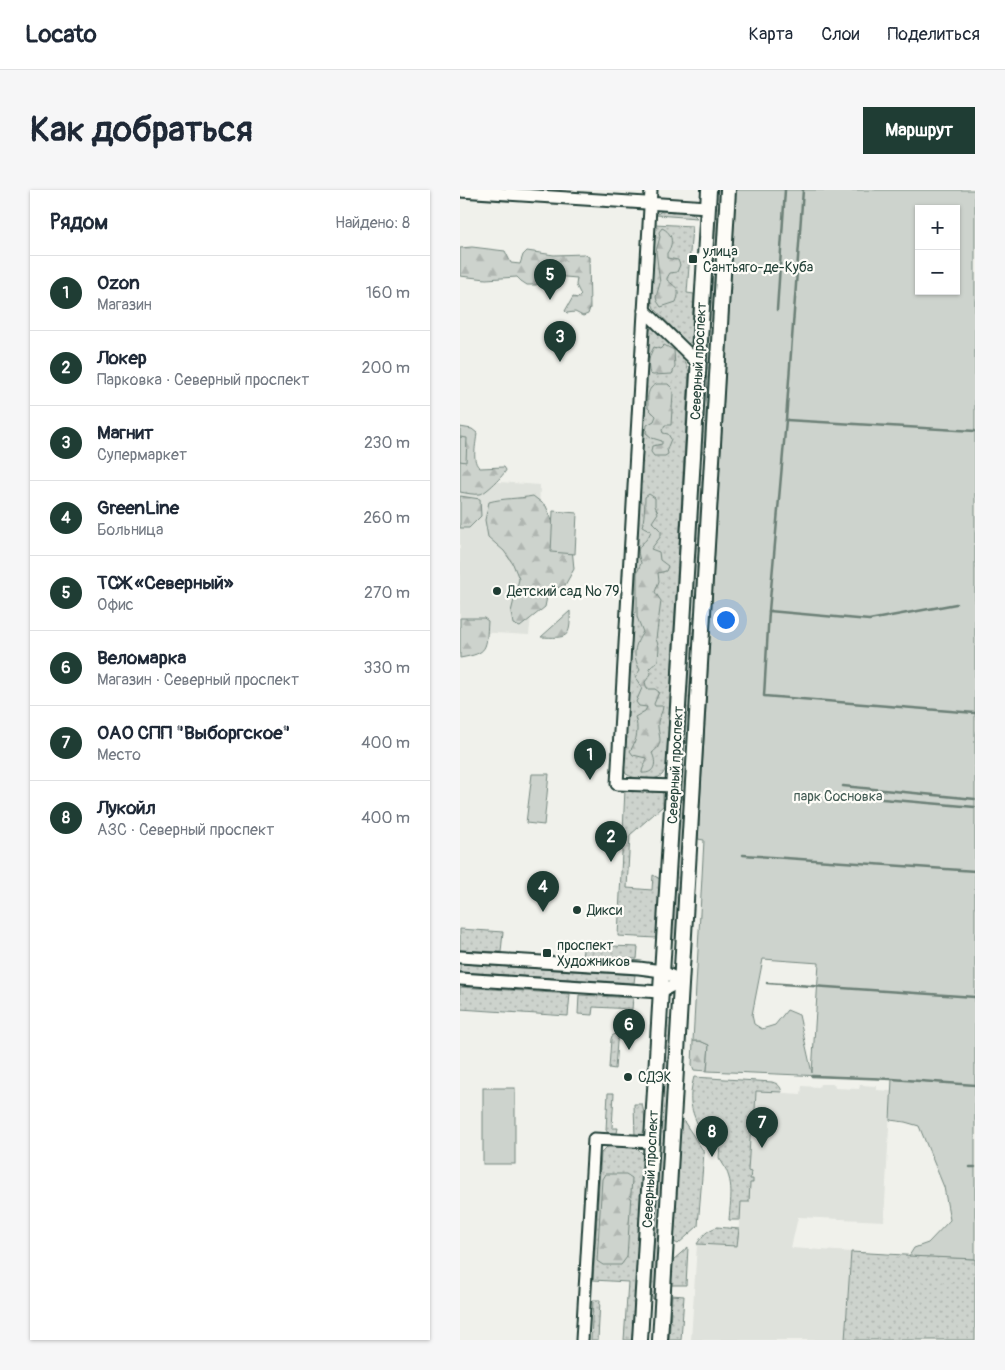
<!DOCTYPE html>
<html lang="ru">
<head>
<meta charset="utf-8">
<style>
	:root { --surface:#fff; --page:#f6f6f7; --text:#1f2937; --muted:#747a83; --line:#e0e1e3; --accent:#1f3d34 }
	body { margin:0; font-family:Pangolin,sans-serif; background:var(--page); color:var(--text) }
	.controls { position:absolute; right:15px; top:15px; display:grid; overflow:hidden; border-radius:0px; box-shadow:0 1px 4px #0004 }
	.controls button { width:45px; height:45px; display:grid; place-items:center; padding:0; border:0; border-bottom:1px solid var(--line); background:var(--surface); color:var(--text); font:25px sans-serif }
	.you { position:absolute; left:265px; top:429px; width:18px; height:18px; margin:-12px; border:4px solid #fff; border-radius:50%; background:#1a73e8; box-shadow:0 0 0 8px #1a73e833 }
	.badge { display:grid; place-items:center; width:32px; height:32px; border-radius:50%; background:var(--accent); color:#fff; font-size:16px; font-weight:700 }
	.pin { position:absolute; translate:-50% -41px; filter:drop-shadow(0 1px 2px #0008) }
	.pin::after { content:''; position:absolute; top:26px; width:18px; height:15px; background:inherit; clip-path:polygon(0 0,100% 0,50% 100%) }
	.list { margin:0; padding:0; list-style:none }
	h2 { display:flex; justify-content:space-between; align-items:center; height:65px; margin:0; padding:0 20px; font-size:21px }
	h2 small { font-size:16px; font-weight:400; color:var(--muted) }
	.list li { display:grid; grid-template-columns:32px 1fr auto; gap:15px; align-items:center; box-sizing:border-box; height:75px; padding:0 20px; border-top:1px solid var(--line) }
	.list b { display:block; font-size:19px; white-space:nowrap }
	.list p { margin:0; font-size:16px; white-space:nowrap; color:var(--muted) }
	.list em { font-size:16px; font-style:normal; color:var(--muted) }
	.map { position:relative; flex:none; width:515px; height:1150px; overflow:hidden; border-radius:0px }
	header { display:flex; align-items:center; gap:30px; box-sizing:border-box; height:70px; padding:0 25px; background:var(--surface); border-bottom:1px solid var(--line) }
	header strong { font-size:24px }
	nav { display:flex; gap:28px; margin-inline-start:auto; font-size:18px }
	.intro { display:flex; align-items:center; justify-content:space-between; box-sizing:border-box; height:120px; padding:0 30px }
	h1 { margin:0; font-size:35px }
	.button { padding:12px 22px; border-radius:0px; background:var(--accent); color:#fff; font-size:18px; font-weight:700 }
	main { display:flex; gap:30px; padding:0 30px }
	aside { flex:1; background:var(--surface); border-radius:0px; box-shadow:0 1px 4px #0004 }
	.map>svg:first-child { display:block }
</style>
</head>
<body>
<header>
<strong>Locato</strong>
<nav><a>Карта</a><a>Слои</a><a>Поделиться</a></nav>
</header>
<div class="intro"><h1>Как добраться</h1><a class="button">Маршрут</a></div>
<main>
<aside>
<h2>Рядом<small>Найдено: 8</small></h2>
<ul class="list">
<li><span class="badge">1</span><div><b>Ozon</b><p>Магазин</p></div><em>160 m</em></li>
<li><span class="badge">2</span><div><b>Локер</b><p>Парковка · Северный проспект</p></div><em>200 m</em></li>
<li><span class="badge">3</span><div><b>Магнит</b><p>Супермаркет</p></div><em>230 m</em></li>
<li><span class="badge">4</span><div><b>GreenLine</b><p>Больница</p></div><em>260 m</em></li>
<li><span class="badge">5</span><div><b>ТСЖ «Северный»</b><p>Офис</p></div><em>270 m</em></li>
<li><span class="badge">6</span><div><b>Веломарка</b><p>Магазин · Северный проспект</p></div><em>330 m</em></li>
<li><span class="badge">7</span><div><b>ОАО СПП &quot;Выборгское&quot;</b><p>Место</p></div><em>400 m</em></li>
<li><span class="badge">8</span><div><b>Лукойл</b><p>АЗС · Северный проспект</p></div><em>400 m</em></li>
</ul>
</aside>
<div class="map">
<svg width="515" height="1150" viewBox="0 0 515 1150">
	<defs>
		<pattern id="grass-dots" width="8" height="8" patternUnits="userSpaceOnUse" patternTransform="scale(1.25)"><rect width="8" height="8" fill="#cdd3cd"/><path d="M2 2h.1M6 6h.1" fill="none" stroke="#b0b6b1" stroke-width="1.8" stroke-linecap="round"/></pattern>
		<pattern id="forest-firs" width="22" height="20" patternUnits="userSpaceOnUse" patternTransform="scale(1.25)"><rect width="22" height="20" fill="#cdd3cd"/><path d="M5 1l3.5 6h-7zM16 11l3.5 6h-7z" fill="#b0b6b1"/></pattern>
	</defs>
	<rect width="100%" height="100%" fill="#f0f1eb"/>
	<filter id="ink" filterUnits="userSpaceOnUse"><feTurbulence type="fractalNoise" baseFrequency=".02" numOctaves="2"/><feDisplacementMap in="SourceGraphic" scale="10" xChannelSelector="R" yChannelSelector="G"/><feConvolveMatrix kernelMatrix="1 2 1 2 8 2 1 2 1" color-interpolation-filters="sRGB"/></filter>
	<g filter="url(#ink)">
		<g fill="#dfe2dc">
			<path d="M0 289 80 295 78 360 69 445 0 441Z"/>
			<path d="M360 894H374L375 898 399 899 400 895 417 896V900L431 901 424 1031 338 1027 331 1058 391 1062 385 1150H231L237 1054 277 1056 281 1012H289L290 993 293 989H290L288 982 291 932 295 925H297L295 921 296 901 341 904 342 896 359 897Z"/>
		</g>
		<g fill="url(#grass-dots)" stroke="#768880">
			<path d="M256 0H263L247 261 244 264 241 260Z"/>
			<path d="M203 20 231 22 237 28 196 25Z"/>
			<path d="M195 34 232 36 227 103 234 104 231 152 228 154 194 118 191 110Z"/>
			<path d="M191 138 195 139C208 152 224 164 229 182L206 577C205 580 204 583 202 585 195 592 173 589 166 584L164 579 189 142Z"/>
			<path d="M242 284 245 287 237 404 234 407 232 404 239 287Z"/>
			<path d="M234 427 236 430 217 750H211L230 430Z"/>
			<path d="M199 598 203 604V616L170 645 167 698 192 700 193 685 200 689 196 748 158 746 165 599Z"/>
			<path d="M0 739 43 742 41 762 0 760Z"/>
			<path d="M124 755 178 757 177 769 122 766Z"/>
			<path d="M0 774 175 785 174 793 0 782Z"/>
			<path d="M0 797 110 804 108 826 0 819Z"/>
			<path d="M119 805 173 808 172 819 133 817 132 825 118 824Z"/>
			<path d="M207 829 211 830 208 872 210 880 196 1106 193 1109 191 1105Z"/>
			<path d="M157 843 163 845 158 848 157 852 155 879 149 878 151 849 152 846Z"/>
			<path d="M234 887 312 892C319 894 320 896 322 902L296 901 295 921H297V925H295L294 932 291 933 288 981 291 982 290 989H293V993H290L289 1012H281L280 1030H269C271 1004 275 990 259 968L260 954H263L264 939H252L243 945C232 923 227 913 234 887Z"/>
			<path d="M148 903H154L152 938H158L157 943H148L146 940Z"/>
			<path d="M174 914H182C184 924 189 938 181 947H175Z"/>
			<path d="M221 927 244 962 238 1036 218 1054 214 1052Z"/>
			<path d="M148 956 177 958 184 965 172 1150H164L168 1092 133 1090 141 963Z"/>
			<path d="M257 1037 279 1039 277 1056 237 1054C243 1045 246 1041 257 1037Z"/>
			<path d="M228 1057 226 1095H211L213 1070Z"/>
			<path d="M391 1062 515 1069V1150H385Z"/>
			<path d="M212 1105 224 1106 221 1150H209Z"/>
			<path d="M133 1110H140L138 1150H131Z"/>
		</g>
		<g fill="url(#forest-firs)" stroke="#768880">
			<path d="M202 38C213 43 214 54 207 63V68L218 70 220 75 217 82 210 83 207 88V90C217 98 221 99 216 112L201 117 197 111 196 107 200 93 196 61 200 47 199 42Z"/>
			<path d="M12 57 45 61 51 73 60 74 63 65 67 61 94 65 124 64 129 67 130 118 128 124 123 126 115 122 107 123 105 121 113 107 118 108 121 105 116 95 117 88 93 86 76 95H67L61 91 57 87 26 89 0 86V58Z"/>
			<path d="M204 155 214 160 215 177 212 184 193 185 190 184C187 174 189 166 194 157L200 159Z"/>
			<path d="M197 194H208L212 198 213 203 211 235H205L202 240 203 243 208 244 211 249 207 259 208 264 205 266H194L191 262 192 256 202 254V251L192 248 186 243 187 235 194 231 196 226 188 218C188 208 186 198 197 194Z"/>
			<path d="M0 237 12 239 17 243C16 254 11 272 20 278L44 277 46 280C45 284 25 304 20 304 14 305 6 303 0 302Z"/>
			<path d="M189 304 195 308V316L198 323 192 332 201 341V346L191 359 199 362 200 370 208 376 206 381 198 383 199 391 195 402 201 411 196 449 199 457 198 471 190 478 191 484 185 492 187 499H195L199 502 194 514 195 516H203C203 522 199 526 198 532 197 546 206 552 192 563 197 573 195 584 182 583 182 577 187 574 186 568L173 565 170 561C177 551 179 538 175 527L185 521 187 517 179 516 176 512 182 498 175 487 180 480C172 465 174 456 183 442L177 427V383L181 373C173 351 185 358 191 341L182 336C184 332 185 313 185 307Z"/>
			<path d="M0 306 20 309 21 326 9 338H0Z"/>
			<path d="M73 306 86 316 93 333 112 358 114 379 104 397 93 398 87 407 85 417 60 437 53 434 51 422 59 389 53 374 44 361 28 347 25 330 29 312C43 308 58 309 73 306Z"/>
			<path d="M110 421C111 449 107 448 81 447Z"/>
			<path d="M0 428H24L28 431C26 459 29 463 0 468Z"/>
			<path d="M233 851H240L249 855 247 881 234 880 232 875Z"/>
			<path d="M145 984H166L172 988 167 1067 161 1075H143L137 1071 142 989Z"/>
		</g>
		<g fill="#cdd3cd" stroke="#768880" fill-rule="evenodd">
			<path d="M276 0H515V1069L449 1066 454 1058 468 1053 490 1030 484 997 459 936 445 932 430 930 432 889 247 881 249 855 240 851H233L244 650 238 649ZM459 19H496V101H459ZM303 769 359 773 352 883 339 825 327 820 315 835 302 839 294 834 292 825Z"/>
			<path d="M0 247 7 248 6 272 0 271Z"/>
			<path d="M93 321 117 323 115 364 91 362Z"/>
			<path d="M72 584H89L84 635 66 633Z"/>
			<rect x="23" y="898" width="32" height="76"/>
		</g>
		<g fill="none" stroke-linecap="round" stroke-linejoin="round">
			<g stroke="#6c8077" stroke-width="2.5">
				<path d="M343 0 326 230 309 421 304 506 515 523"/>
				<path d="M317 120 325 0"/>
				<path d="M326 230 515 241"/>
				<path d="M309 421 409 430 496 414"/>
				<path d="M383 596 515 609"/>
				<path d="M422 609 515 617"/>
				<path d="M283 665 515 681"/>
				<path d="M307 793 515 807"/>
				<path d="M352 886 432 889 515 895"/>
				<path d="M510 977H515"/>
			</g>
			<g stroke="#1f3d34" stroke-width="15">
				<g id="minor">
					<path d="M191 0 157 594 214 596"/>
					<path d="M0 1 248 17"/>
					<path d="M184 120 238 173"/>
					<path d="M0 767 179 778 202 781 221 791"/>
					<path d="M0 789 200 802 221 791"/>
					<path d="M122 1150 134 949 192 952"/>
				</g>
			</g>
			<g stroke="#1f3d34" stroke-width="18">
				<g id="major">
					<path d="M180 1150 249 0"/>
					<path d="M200 1150 268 0"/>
				</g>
			</g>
			<use href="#minor" stroke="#fdfcf7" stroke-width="11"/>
			<use href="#major" stroke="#fdfcf7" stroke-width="14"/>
		</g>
	</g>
	<g fill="#1f3d34" stroke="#fdfcf7" stroke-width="2">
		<rect x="228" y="64" width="10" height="10" rx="2.5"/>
		<circle cx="37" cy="401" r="5"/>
		<circle cx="117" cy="720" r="5"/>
		<rect x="82" y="758" width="10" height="10" rx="2.5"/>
		<circle cx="168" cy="887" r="5"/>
	</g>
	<g text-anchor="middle" stroke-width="4.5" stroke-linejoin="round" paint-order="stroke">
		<g font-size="14" fill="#1f3d34" stroke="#fdfcf7" text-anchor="start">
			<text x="243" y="66">улица<tspan x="243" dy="16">Сантьяго-де-Куба</tspan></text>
			<text x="47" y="406">Детский сад № 79</text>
			<text x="127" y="725">Дикси</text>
			<text x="97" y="760">проспект<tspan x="97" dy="16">Художников</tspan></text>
			<text x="178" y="892">СДЭК</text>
		</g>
		<g font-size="14" fill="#1f3d34" stroke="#fdfcf7">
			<text transform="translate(238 171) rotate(-87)" y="5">Северный проспект</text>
			<text transform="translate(215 575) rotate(-87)" y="5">Северный проспект</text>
			<text transform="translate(190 979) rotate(-87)" y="5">Северный проспект</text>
		</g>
		<g font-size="14" fill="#425b53" stroke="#fdfcf7">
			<text x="378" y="611">парк Сосновка</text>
		</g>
	</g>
</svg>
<div class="controls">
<button>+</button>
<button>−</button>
</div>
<div class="you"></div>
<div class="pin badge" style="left:130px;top:590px">1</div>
<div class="pin badge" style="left:151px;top:672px">2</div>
<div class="pin badge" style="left:100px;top:172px">3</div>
<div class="pin badge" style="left:83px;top:722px">4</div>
<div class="pin badge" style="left:90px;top:110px">5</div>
<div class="pin badge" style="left:169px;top:860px">6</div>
<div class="pin badge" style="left:302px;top:958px">7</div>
<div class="pin badge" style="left:252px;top:967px">8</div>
</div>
</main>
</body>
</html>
